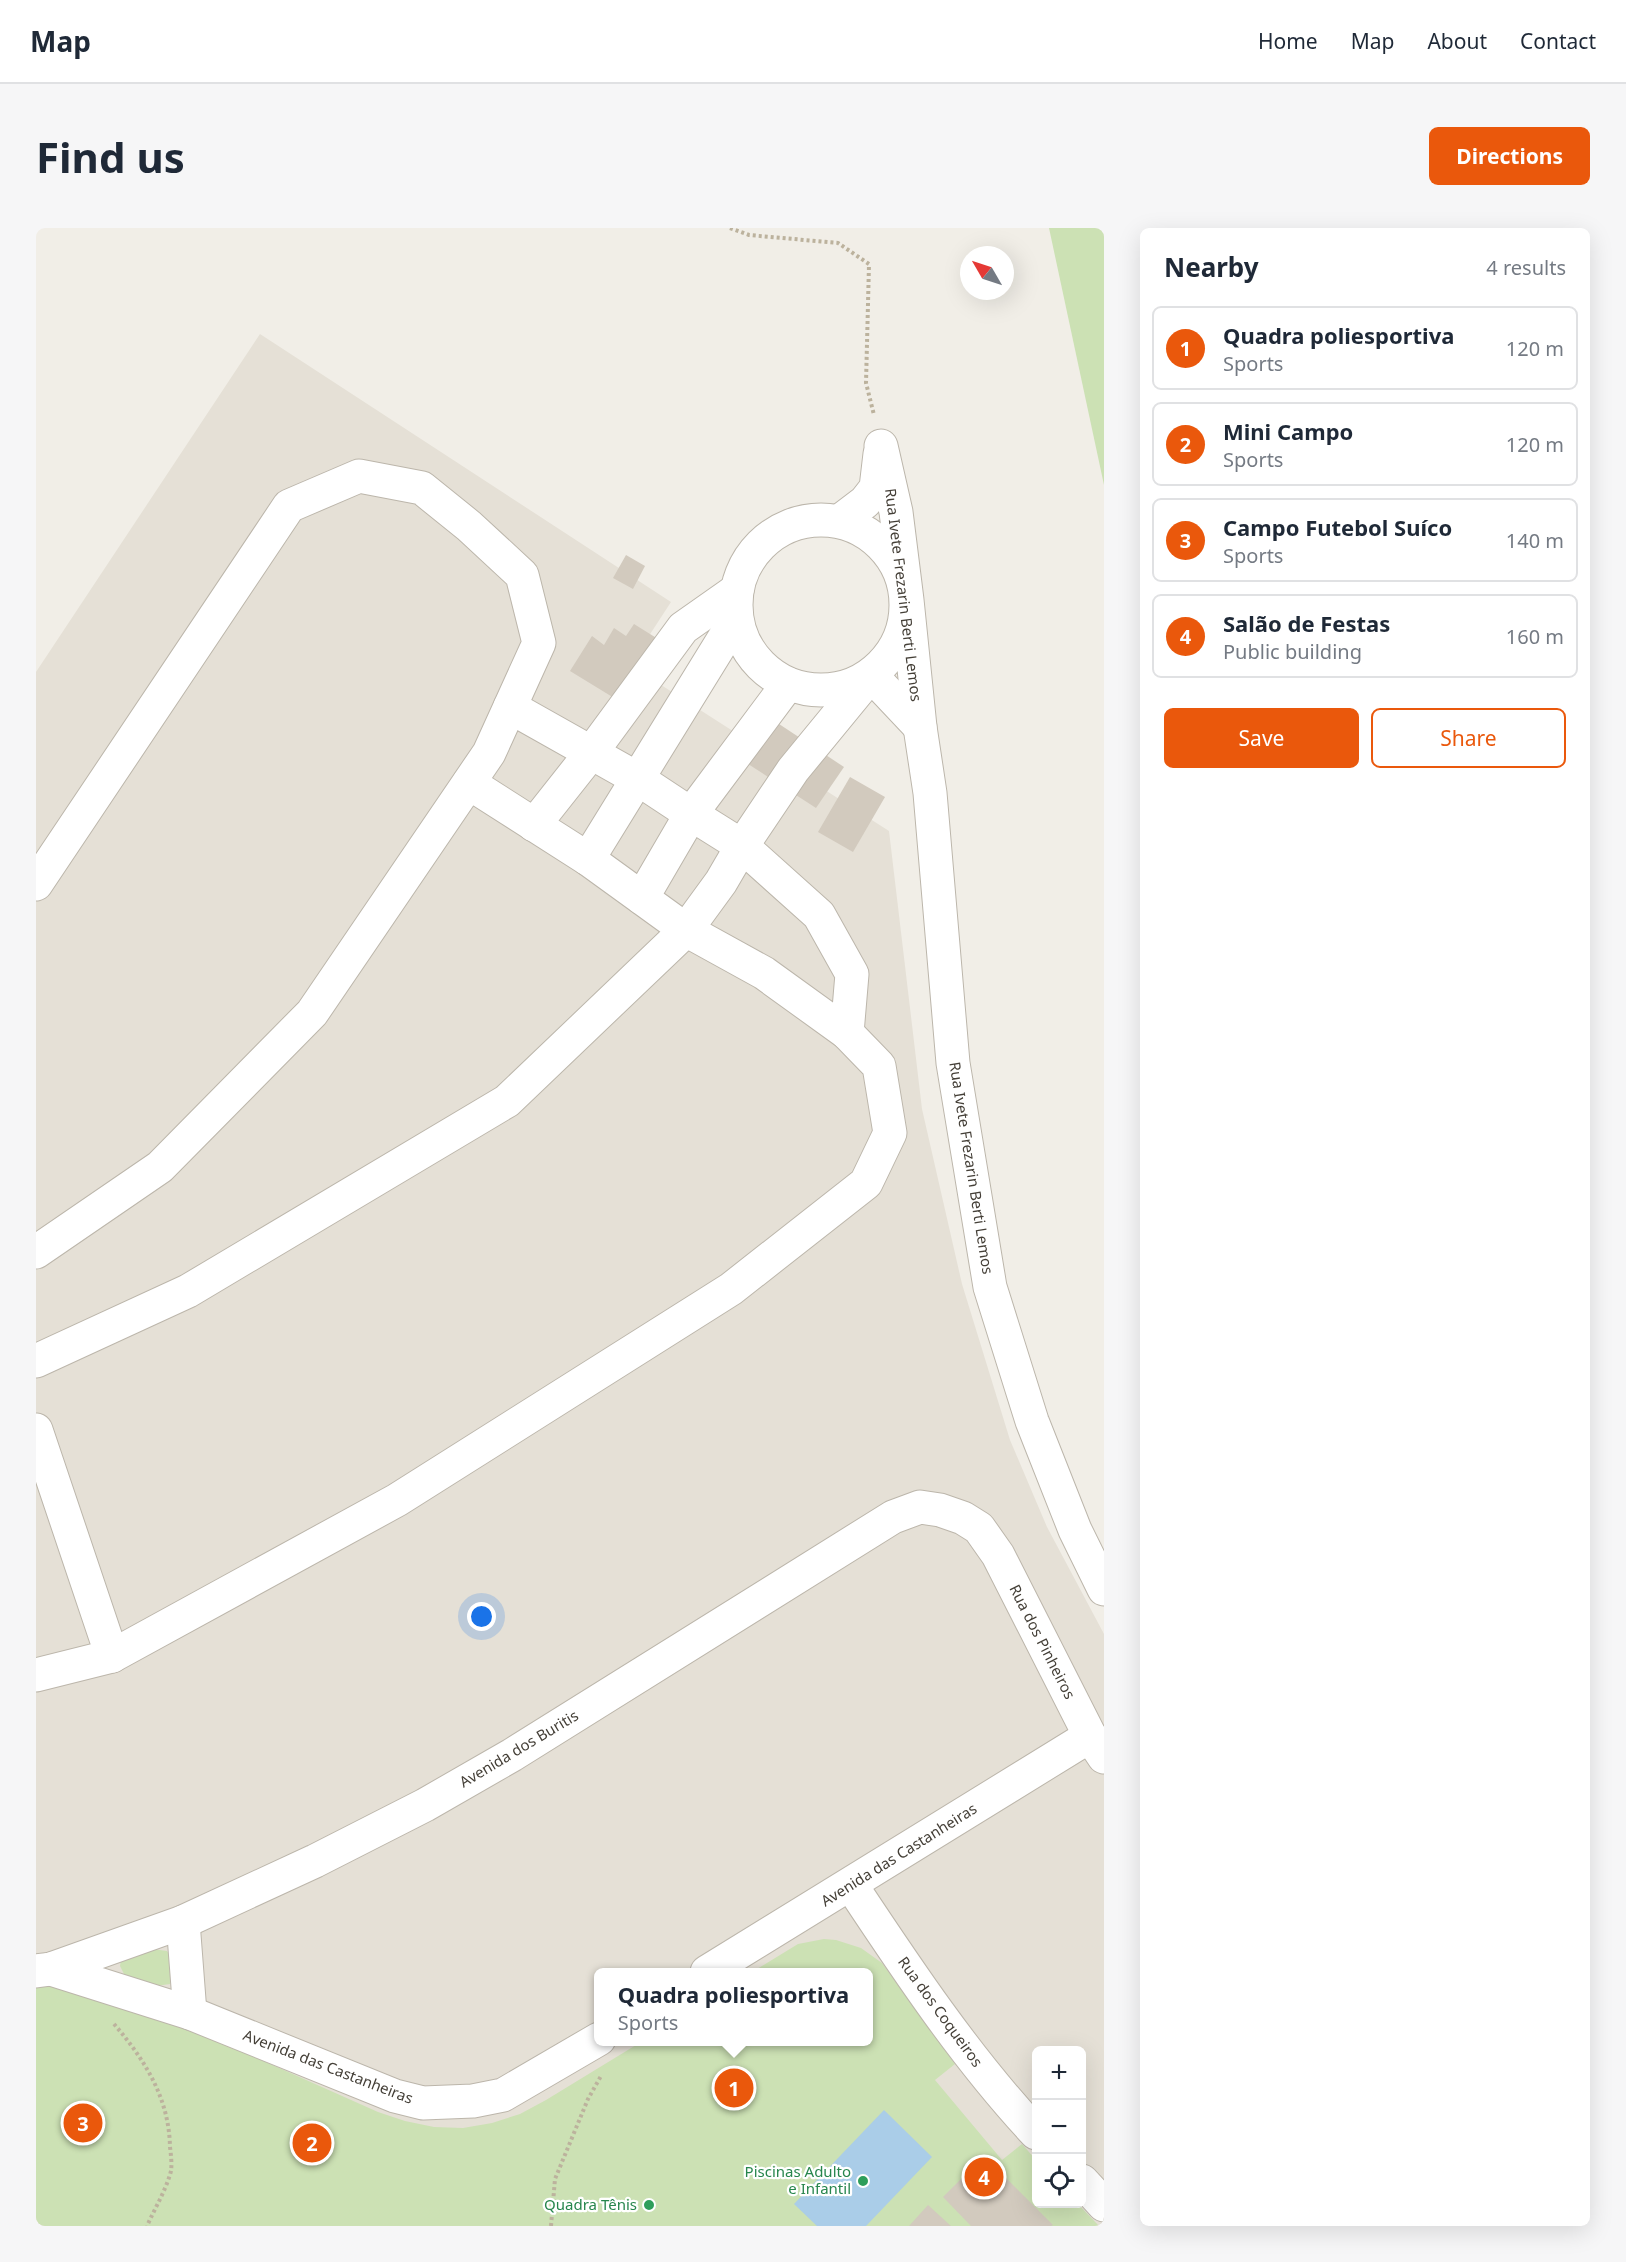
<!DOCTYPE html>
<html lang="en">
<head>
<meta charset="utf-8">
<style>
	:root { --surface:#fff; --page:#f6f6f7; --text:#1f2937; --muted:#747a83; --line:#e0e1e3; --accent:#ea580c }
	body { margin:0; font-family:"Noto Sans",sans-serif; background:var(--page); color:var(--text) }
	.controls { position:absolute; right:18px; bottom:18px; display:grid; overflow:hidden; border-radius:9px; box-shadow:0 6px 24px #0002 }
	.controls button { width:54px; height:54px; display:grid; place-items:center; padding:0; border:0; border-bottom:2px solid var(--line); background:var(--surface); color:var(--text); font:30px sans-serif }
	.compass { position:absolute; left:924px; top:18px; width:54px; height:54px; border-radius:50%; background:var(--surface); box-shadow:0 6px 24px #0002; rotate:309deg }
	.you { position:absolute; left:446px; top:1389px; width:21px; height:21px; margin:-15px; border:4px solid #fff; border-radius:50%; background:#1a73e8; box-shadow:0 0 0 9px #1a73e833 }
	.badge { display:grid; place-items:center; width:39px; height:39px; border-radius:50%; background:var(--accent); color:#fff; font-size:20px; font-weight:700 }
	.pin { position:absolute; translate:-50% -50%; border:3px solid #fff; box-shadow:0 2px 6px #0006 }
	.popup { position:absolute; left:558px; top:1740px; width:279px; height:78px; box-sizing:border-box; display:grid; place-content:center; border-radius:9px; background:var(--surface); filter:drop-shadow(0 2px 4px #0005); font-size:20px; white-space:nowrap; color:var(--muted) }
	.popup b { font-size:22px; color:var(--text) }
	.popup::after { content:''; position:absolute; left:50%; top:100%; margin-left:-12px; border:12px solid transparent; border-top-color:var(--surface) }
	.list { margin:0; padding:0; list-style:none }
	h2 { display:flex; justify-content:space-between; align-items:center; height:78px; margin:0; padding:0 24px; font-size:26px }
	h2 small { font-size:20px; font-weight:400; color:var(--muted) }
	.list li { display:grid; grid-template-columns:39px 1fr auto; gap:18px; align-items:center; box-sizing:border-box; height:84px; margin:0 12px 12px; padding:0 12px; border:2px solid var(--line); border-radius:9px }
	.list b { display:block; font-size:22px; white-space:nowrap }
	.list p { margin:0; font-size:20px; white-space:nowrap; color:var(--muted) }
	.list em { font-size:20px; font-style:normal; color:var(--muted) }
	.actions { display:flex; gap:12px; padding:18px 24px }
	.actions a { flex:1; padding:14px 0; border:2px solid var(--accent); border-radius:9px; text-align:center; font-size:21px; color:var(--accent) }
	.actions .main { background:var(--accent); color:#fff }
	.icon { flex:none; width:33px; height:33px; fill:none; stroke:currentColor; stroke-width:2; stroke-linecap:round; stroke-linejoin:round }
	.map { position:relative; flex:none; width:1068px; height:1998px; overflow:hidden; border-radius:9px }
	header { display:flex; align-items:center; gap:36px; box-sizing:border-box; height:84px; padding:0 30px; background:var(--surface); border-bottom:2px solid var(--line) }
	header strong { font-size:28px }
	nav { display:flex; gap:33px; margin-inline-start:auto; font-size:21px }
	.intro { display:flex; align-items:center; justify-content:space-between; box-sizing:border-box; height:144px; padding:0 36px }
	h1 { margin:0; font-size:42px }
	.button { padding:15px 27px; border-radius:9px; background:var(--accent); color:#fff; font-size:21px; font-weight:700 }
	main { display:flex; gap:36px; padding:0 36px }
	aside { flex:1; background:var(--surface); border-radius:9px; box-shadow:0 6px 24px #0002 }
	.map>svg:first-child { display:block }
</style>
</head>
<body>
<header>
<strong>Map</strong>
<nav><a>Home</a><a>Map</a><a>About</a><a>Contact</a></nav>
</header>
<div class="intro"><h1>Find us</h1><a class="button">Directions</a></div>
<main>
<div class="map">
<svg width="1068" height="1998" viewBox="0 0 1068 1998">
	<rect width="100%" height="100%" fill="#f1eee7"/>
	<path fill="#e5e0d6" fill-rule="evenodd" d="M224 106 635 374 594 437 853 603 886 881 926 1056 974 1212 1011 1299 1068 1406V1998H0V444ZM563 1744H833V1814H563ZM1000 1822H1046V1976H1000Z"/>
	<g fill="#cce1b4">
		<path d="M1013 0H1068V257Z"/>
		<path d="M788 1711 800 1712 825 1720 846 1735 919 1836 899 1852 966 1932 986 1916 1000 1932V1976H1042L1063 1998H0V1757L55 1763 100 1776 342 1884 369 1893 398 1899 427 1900 456 1895 484 1886 510 1872 605 1814H833V1744H716L762 1716Z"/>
		<path d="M116 1721 131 1723C138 1733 138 1744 134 1756L120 1758 89 1748 84 1738 85 1731Z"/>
	</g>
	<path fill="#aacde8" d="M848 1882 896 1929 830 1998H781L758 1976Z"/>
	<g fill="#d2cabe">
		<path d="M590 327 609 338 597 361 577 350Z"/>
		<path d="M598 396 622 411 583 473 534 443 556 408 568 417 578 400 590 408Z"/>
		<path d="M734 490 808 539 780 580 706 532Z"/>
		<path d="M814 549 849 569 817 624 782 604Z"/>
		<path d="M948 1928 1017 1997 1015 1998H935L907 1969Z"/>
		<path d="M892 1977 915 1998H873Z"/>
	</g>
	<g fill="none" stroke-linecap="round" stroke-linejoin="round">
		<g stroke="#bcb6ab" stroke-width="35">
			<g id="minor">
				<path d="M845 218 860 284 871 372 884 499 894 565 917 835 954 1059 996 1193 1039 1302 1068 1361"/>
				<circle cx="785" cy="377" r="85"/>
				<path d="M804 293 829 274 840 260 844 226"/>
				<path d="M752 456 655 586 706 618 783 687 816 746 811 805"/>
				<path d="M474 479 602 551 655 586 606 670"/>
				<path d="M498 597 555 525 647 400 701 362"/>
				<path d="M552 631 700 391"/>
				<path d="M0 656 253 278 323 248 386 260 433 298 486 347 503 415 453 525 276 785 124 939 0 1024"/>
				<path d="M0 1133 152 1063 471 873 650 702 685 654 706 618 757 542 835 447 884 499"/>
				<path d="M0 1202 76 1428"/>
				<path d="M0 1447 76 1428 361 1272 695 1061 830 955 854 905 843 838 811 805 728 745 650 702 552 631 433 555"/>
				<path d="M815 1657C872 1743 930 1830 1000 1905"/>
				<path d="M147 1694 154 1785"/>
				<path d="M15 1741 154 1785 359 1868 387 1875 437 1873 467 1867 563 1811"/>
				<path d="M0 1743 15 1741 147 1694 279 1633 389 1577 476 1527 857 1289 884 1279 904 1282 927 1290 943 1300 962 1327 1054 1508 1068 1529"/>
				<path d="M671 1744 1054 1508"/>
				<path d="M1046 1953 1068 1977"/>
			</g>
		</g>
		<g stroke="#bcb29d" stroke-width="4" stroke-dasharray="3 3" stroke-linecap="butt">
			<path d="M694 0 713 7 802 15 833 36 830 155 838 187"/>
			<path d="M78 1796C109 1832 133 1870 134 1919 135 1927 136 1936 135 1943 130 1962 119 1980 111 1998"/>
			<path d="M515 1998 519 1951 552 1871 565 1848"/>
		</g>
		<use href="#minor" stroke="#fff" stroke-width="33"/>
	</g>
	<g fill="#2e9e5b" stroke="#fff" stroke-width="2">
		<circle cx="827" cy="1953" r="6"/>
		<circle cx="613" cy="1977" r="6"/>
	</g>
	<g text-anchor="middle" stroke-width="4.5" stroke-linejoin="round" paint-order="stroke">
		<g font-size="15" fill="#443f37" stroke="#fff">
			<text transform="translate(867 367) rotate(83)" y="5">Rua Ivete Frezarin Berti Lemos</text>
			<text transform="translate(935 940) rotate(81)" y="5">Rua Ivete Frezarin Berti Lemos</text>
			<text transform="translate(1006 1414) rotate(63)" y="5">Rua dos Pinheiros</text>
			<text transform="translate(483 1521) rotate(-31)" y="5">Avenida dos Buritis</text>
			<text transform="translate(863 1627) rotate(-32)" y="5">Avenida das Castanheiras</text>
			<text transform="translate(904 1784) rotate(54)" y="5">Rua dos Coqueiros</text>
			<text transform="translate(292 1839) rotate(21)" y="5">Avenida das Castanheiras</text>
		</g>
		<g font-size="15" fill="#27864d" stroke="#fff" text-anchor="end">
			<text x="815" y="1949">Piscinas Adulto<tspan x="815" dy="17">e Infantil</tspan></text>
			<text x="601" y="1982">Quadra Tênis</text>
		</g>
	</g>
</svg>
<div class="controls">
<button>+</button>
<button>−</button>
<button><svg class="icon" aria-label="locate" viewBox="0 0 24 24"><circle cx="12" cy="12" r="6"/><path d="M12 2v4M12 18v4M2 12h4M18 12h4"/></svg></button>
</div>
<svg class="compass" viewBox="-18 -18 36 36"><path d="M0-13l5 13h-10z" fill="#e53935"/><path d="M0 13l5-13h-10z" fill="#747a83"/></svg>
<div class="you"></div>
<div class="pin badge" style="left:698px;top:1860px">1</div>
<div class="popup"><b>Quadra poliesportiva</b>Sports</div>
<div class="pin badge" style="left:276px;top:1915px">2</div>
<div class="pin badge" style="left:47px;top:1895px">3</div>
<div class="pin badge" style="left:948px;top:1949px">4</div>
</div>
<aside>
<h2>Nearby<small>4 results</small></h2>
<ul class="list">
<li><span class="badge">1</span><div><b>Quadra poliesportiva</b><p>Sports</p></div><em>120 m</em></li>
<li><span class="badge">2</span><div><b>Mini Campo</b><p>Sports</p></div><em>120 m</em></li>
<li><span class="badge">3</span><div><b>Campo Futebol Suíco</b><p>Sports</p></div><em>140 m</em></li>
<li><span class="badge">4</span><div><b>Salão de Festas</b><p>Public building</p></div><em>160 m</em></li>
</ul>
<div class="actions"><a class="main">Save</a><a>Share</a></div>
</aside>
</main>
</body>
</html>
